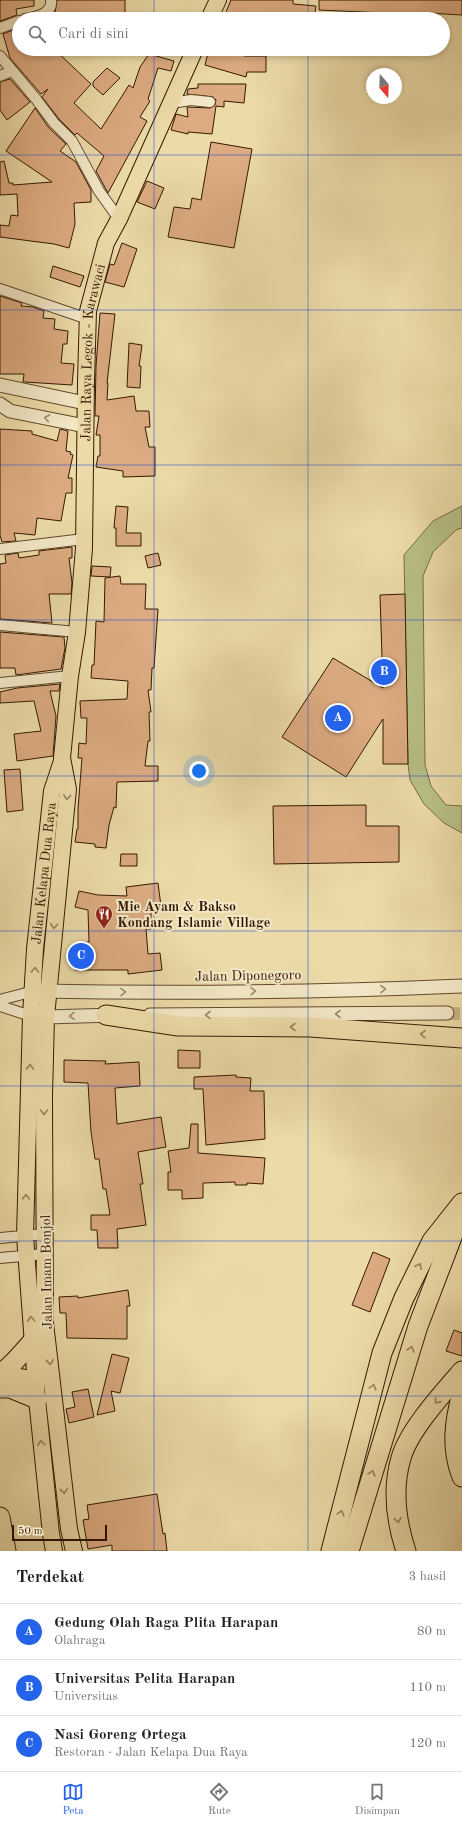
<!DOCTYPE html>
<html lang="id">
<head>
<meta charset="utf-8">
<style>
	:root { --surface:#fff; --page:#f6f6f6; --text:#222; --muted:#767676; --line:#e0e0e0; --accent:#2563eb }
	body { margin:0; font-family:"Old Standard TT",serif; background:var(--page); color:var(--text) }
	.compass { position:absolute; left:366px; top:68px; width:36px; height:36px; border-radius:50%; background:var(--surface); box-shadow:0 2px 6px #0003; rotate:161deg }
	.scale { position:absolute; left:12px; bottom:10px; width:95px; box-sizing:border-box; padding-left:4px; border:2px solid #351801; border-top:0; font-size:11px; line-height:14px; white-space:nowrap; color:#351801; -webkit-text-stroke:3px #f3e8c7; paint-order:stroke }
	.you { position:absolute; left:199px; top:771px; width:14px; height:14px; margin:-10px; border:3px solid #fff; border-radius:50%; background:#1a73e8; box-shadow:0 0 0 6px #1a73e833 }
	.badge { display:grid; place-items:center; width:26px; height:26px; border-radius:50%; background:var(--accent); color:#fff; font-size:13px; font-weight:700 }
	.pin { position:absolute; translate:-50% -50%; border:2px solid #fff; box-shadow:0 1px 4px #0006 }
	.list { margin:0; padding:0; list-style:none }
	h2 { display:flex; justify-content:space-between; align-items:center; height:52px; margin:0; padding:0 16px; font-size:17px }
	h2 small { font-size:13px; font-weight:400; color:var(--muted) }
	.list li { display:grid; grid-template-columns:26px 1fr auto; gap:12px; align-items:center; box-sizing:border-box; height:56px; padding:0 16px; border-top:1px solid var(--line) }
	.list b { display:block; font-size:15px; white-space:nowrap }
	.list p { margin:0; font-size:13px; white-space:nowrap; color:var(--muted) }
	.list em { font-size:13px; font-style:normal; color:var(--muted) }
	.icon { flex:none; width:22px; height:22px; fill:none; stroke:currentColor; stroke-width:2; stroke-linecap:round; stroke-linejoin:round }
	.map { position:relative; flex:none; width:462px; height:1551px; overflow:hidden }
	.search { position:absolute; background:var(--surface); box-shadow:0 2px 6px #0003; left:12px; right:12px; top:12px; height:44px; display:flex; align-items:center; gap:10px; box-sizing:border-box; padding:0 14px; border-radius:22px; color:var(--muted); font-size:15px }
	.sheet { height:220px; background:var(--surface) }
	nav { display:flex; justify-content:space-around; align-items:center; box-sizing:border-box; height:56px; border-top:1px solid var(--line); background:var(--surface); font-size:11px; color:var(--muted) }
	nav a { display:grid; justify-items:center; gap:2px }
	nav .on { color:var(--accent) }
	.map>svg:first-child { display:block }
</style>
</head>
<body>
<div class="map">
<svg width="462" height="1551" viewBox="0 0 462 1551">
	<rect width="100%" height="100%" fill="#ecdba9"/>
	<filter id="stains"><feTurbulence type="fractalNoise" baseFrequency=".005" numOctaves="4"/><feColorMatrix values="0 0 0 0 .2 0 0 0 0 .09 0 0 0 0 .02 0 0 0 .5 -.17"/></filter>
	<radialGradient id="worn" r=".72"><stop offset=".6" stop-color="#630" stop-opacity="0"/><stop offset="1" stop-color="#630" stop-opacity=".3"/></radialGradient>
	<path fill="#b8c087" stroke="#766c44" d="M462 506V528L456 530 433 552 423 576 425 765 431 786 446 805 462 806V833L444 823 424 804 410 780 408 764 404 555 433 521Z"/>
	<g fill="#dcab81" stroke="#351801">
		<path d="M0 0H34V6L16 9 17 15 0 21Z"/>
		<path d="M57 0H125V19H54Z"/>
		<path d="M231 0H293V4L316 6 314 19 267 17V18L223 19Z"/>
		<path d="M319 0H462V15L427 13 426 19 385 18V13L319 10Z"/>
		<path d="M16 29 19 38V49H54L91 84 74 103 101 129 129 85 133 88 140 67 149 54 174 61 171 71 158 68 148 99 150 101 140 117 147 121 108 193 96 171 104 156 77 133 75 135 59 119 42 97 48 89 41 94 10 58 3 34Z"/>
		<path d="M209 49H223L222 52 244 54V56H266V72H247L246 77 205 65Z"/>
		<path d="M107 68 120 78 103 95 93 86V82Z"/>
		<path d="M10 79 30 102 7 120 0 110V82Z"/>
		<path d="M198 84H246L244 103 224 101V107L216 106 212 134 188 132V134L171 130 176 114 188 117 187 107 210 108 215 105 216 100 213 97 187 94 188 89 198 88Z"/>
		<path d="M35 108 49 128 66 144 60 151 76 162 91 190V202L74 203 75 224 69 248 54 244 0 237V225L9 226 11 215 18 216 17 194 0 195V162L4 161 9 183H13V185L52 182 6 151Z"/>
		<path d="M211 142 252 149 234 248 168 237 174 207 190 209 192 198 201 200Z"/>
		<path d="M147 181 164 188 155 209 137 202Z"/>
		<path d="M122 243 137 249 124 287 105 282 110 264 114 265Z"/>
		<path d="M53 266 84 276 80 287 50 277Z"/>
		<path d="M0 296 22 303 21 306 33 307 44 311 43 318 55 319 54 329 68 331 67 344H63L61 363 74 364 72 385 25 382H23L24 374H0Z"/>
		<path d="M100 313 115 314 107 383H108L107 400 134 396 136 411H149L150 427H145L149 447H155V476L123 477V471L96 467 98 456H100V435H96L99 416H95L96 366Z"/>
		<path d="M129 343 142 345 139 366H141L140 388 127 387Z"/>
		<path d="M0 429 32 431V434L57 441 60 429 68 431 66 451 71 452 70 454 73 455 68 478H72V493H66L61 521 37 518 35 535 14 533 16 541 2 542 0 535Z"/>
		<path d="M116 506 128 507 126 533H141V546H116V528H114Z"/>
		<path d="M72 547V558H69L72 583 71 594H49L52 623 0 619V564L6 563 5 555 18 553 19 558 39 555V551Z"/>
		<path d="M158 553 161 565 148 568 145 556Z"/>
		<path d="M92 566 111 567 110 577 91 576Z"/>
		<path d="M120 576 121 584H146L145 609H158L154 668H152L151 690H148L151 712H149L150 741H148L145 766H158V781L117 782 116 808 114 807 109 825 106 848 95 847V844L75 842 77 829H78V809L82 758H78L79 743 86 744 87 718H81L80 701 127 699 128 681 91 678 92 665H94L96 621 104 622 105 578Z"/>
		<path d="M405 594 408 764H383V719L346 777 282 737 333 658 383 688 380 595Z"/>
		<path d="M0 632 64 637 65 648 61 669 16 675 15 668H0Z"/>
		<path d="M60 684 59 691H50L56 716 53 756 17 761 14 734 41 731 34 701 0 703V692L17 688Z"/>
		<path d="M20 769 23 810 7 812 4 770Z"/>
		<path d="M366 805V826H399V862L274 864 273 806Z"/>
		<path d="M121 854H137V866H120Z"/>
		<path d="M158 883 161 906 151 907V929H146L148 954 160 953 162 970 128 974V970H75L74 943 89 942 88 910 75 907 79 891 98 895 127 896 126 887Z"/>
		<path d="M178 1050 200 1051V1068H178Z"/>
		<path d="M64 1060 106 1061 105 1064 139 1062 140 1086 115 1088 117 1124 161 1117 166 1147 138 1152 143 1184H140L146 1225 117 1229 118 1248H98L97 1230H91V1215H110L106 1189H103L99 1159H95L91 1132 88 1083 64 1082Z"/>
		<path d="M236 1075V1077L251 1078 250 1091H264L265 1139 206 1145 203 1089H194V1077Z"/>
		<path d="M191 1124H198V1153L265 1158 263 1184 247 1183V1185H235V1182L203 1183V1198L182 1199V1190H168V1172H171L168 1151 189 1148Z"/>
		<path d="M373 1252 390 1259 370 1312 352 1305Z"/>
		<path d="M128 1290 130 1306H127V1339L67 1338 66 1313H60L59 1297 78 1296V1298Z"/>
		<path d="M454 1330 462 1333V1356L446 1351Z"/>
		<path d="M112 1354 129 1358 120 1393 111 1391 115 1411 97 1415Z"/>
		<path d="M88 1389 94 1417 69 1423 66 1409 75 1407 72 1392Z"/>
		<path d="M157 1494 163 1534 165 1533 167 1551H112V1545L88 1549 83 1520 89 1519 87 1505Z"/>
	</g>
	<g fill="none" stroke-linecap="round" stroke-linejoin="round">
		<path stroke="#c7b487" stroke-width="13" stroke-dasharray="13 6" stroke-linecap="butt" d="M447 1013 462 1014"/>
		<g stroke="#63492b" stroke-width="12">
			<g id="minor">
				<path d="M25 19C36 17 53 14 51 0"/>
				<path d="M0 28 19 21"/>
				<path d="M0 56 36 99 54 123 72 141 99 191 119 219"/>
				<path d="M0 76 12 71"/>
				<path d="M171 103 191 100 210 102"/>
				<path d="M0 289 88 319"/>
				<path d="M0 549 84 539"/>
				<path d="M0 625 77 632"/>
				<path d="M0 683 70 676"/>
				<path d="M0 1000 34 991"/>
				<path d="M0 1006 31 1016"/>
				<path d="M0 1238 45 1234"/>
				<path d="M0 1258 45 1254"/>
			</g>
		</g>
		<g stroke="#63492b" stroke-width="15">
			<g id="tertiary">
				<path d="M0 385 85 403"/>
				<path d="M0 404 10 411 85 426"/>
				<path d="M39 991C180 994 321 992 462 986"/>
				<path d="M150 1015 447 1013"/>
				<path d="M46 1017 115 1015"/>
			</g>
		</g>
		<g stroke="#351801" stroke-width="18">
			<g id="primary">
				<path d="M209 19 218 0"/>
				<path id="s1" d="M54 1551 51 1534 37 1399 25 1236 31 1016 35 949 52 791 62 761"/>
				<path id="s2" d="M74 1551 69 1529 45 1323 44 1095 46 1017 68 789 62 758 70 676 77 632 84 548 86 381 88 311 106 243 119 219 195 49"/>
			</g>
		</g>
		<g stroke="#351801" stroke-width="21">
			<g id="motorway">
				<path d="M106 1015 178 1026 310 1027 462 1038"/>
				<path d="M0 1375 14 1362 32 1342"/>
				<path d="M0 1378H17L35 1381"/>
				<path d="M0 1388H10L37 1399"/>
				<path d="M462 1394C454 1422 451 1449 462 1477"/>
				<path d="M0 1517 6 1551"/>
				<path d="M331 1551 382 1353 404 1298 432 1241 462 1203"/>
				<path d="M349 1551 418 1326 462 1211"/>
				<path d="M406 1551C396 1521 392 1489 401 1458 409 1430 443 1393 462 1371"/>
			</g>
		</g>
		<use href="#minor" stroke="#f3e8c7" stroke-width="10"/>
		<use href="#tertiary" stroke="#f3e8c7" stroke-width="13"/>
		<use href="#primary" stroke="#ecdba9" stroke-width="16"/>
		<use href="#motorway" stroke="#ecdba9" stroke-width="19"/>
	</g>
	<defs><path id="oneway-chevron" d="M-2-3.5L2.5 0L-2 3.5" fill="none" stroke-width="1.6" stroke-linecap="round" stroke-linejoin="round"/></defs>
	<g stroke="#9e8a6e">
		<use href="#oneway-chevron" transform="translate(47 418) rotate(-169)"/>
		<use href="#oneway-chevron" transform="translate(383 989) rotate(-1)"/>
		<use href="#oneway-chevron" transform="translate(253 991) rotate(-1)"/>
		<use href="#oneway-chevron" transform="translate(123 992) rotate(-1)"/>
		<use href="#oneway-chevron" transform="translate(338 1014) rotate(180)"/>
		<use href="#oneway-chevron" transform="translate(208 1015) rotate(180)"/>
		<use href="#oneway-chevron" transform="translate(72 1016) rotate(179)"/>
	</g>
	<g stroke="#9a835d">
		<use href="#oneway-chevron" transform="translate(67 797) rotate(96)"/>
		<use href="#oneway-chevron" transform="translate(54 926) rotate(95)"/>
		<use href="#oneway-chevron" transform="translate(35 970) rotate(-88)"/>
		<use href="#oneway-chevron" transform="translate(293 1027) rotate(-180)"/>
		<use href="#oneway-chevron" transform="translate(423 1034) rotate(-177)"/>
		<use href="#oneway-chevron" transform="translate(30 1067) rotate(-88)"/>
		<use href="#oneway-chevron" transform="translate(44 1112) rotate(90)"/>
		<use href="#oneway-chevron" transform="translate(26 1197) rotate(-88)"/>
		<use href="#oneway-chevron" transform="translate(419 1266) rotate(-64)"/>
		<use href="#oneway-chevron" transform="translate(31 1319) rotate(-94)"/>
		<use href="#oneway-chevron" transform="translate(411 1349) rotate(-73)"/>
		<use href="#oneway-chevron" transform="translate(50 1362) rotate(84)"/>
		<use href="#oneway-chevron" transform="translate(373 1387) rotate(-75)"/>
		<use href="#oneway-chevron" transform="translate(437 1401) rotate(129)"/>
		<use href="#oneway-chevron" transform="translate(41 1443) rotate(-96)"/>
		<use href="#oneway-chevron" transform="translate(372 1473) rotate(-73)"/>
		<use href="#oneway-chevron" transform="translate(64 1491) rotate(84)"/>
		<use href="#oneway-chevron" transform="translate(341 1513) rotate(-75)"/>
		<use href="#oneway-chevron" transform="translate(398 1520) rotate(81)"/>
	</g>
	<path fill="none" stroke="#1d4ed8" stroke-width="1" stroke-opacity="0.55" d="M154 0V19M308 0V19M154 49V1551M308 49V1551M0 155H462M0 310H462M0 465H462M0 620H462M0 776H462M0 931H462M0 1086H462M0 1241H462M0 1396H462"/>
	<defs>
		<g id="restaurant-pin" transform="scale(0.9)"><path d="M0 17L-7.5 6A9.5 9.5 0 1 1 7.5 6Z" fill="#8f2418" stroke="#f3e8c7"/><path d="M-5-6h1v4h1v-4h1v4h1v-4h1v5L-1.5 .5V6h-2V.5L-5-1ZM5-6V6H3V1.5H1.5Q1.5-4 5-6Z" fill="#fff"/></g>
	</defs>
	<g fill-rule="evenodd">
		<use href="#restaurant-pin" x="104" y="914"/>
	</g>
	<g text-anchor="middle" stroke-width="4" stroke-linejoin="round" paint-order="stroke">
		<g font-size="14" fill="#351801" stroke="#f3e8c7">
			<text dy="5" stroke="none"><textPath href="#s2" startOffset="1204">Jalan Raya Legok - Karawaci</textPath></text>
			<text dy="5" stroke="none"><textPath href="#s1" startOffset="680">Jalan Kelapa Dua Raya</textPath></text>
			<text transform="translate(248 975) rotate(-1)" y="5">Jalan Diponegoro</text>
			<text transform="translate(46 1272) rotate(-91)" y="5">Jalan Imam Bonjol</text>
		</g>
		<g font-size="14" font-weight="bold" fill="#351801" stroke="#f3e8c7" text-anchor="start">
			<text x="117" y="911">Mie Ayam &amp; Bakso<tspan x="117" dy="16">Kondang Islamic Village</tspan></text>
		</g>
	</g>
	<rect width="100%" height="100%" filter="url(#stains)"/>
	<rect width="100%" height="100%" fill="url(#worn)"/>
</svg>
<svg class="compass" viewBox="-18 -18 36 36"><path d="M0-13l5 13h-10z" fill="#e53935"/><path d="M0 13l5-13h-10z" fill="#767676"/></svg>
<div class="scale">50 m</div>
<div class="you"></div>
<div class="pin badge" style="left:338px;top:718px">A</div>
<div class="pin badge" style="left:384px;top:672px">B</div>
<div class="pin badge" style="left:81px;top:956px">C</div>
<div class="search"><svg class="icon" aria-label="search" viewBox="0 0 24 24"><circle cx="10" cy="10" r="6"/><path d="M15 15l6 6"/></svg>Cari di sini</div>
</div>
<section class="sheet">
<h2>Terdekat<small>3 hasil</small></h2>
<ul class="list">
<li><span class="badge">A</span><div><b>Gedung Olah Raga Plita Harapan</b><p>Olahraga</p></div><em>80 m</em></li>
<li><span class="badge">B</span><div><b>Universitas Pelita Harapan</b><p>Universitas</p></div><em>110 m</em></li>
<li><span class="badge">C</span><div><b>Nasi Goreng Ortega</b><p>Restoran · Jalan Kelapa Dua Raya</p></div><em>120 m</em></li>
</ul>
</section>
<nav>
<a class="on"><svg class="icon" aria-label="map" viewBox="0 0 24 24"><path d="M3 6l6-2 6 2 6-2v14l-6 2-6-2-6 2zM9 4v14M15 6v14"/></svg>Peta</a>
<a><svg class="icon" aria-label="directions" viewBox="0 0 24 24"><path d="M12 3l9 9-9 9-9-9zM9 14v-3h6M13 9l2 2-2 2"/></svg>Rute</a>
<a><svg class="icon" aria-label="saved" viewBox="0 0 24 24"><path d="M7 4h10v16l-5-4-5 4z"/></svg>Disimpan</a>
</nav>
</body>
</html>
